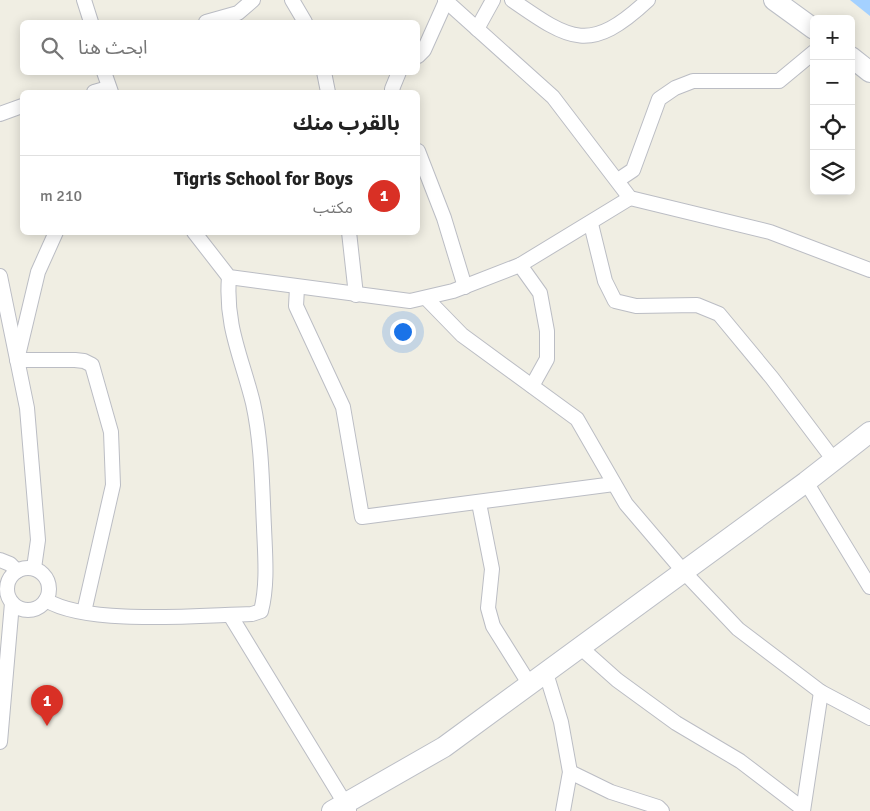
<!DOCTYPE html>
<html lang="ar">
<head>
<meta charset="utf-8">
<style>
	:root { --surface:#fff; --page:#f6f6f6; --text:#222; --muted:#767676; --line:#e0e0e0; --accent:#d93025 }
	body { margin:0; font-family:Signika,"Noto Sans Arabic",sans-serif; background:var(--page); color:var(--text); direction:rtl }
	.controls { position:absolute; right:15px; top:15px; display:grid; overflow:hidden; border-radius:8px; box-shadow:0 2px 12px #0003 }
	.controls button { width:45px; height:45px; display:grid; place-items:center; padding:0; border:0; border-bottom:1px solid var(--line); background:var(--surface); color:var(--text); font:25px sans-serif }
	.you { position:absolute; left:402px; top:331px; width:18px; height:18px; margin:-12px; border:4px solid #fff; border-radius:50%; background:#1a73e8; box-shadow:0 0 0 8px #1a73e833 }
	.badge { display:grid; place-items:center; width:32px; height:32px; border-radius:50%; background:var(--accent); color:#fff; font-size:16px; font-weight:700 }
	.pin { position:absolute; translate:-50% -41px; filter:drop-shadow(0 1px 2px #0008) }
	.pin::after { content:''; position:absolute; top:26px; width:18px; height:15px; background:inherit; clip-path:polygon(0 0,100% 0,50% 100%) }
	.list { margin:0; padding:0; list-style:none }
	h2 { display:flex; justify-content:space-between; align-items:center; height:65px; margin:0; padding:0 20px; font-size:21px }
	h2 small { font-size:16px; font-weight:400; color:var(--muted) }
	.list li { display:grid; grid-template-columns:32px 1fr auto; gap:15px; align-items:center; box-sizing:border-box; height:80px; padding:0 20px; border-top:1px solid var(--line) }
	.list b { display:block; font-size:19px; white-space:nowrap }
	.list p { margin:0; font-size:16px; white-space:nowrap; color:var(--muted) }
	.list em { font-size:16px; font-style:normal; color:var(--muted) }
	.icon { flex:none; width:28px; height:28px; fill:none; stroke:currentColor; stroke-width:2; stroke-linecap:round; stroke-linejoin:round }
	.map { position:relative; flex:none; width:870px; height:811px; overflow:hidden; direction:ltr }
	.search { position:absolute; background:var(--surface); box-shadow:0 2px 12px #0003; left:20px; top:20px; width:400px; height:55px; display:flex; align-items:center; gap:12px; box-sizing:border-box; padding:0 18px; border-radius:8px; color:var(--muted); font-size:19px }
	.panel { position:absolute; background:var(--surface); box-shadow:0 2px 12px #0003; left:20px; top:90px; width:400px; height:145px; border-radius:8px; direction:rtl }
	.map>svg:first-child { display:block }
</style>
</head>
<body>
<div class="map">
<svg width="870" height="811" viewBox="0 0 870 811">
	<rect width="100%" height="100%" fill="#f0eee3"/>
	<path fill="#a4d1ff" d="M850 0H870V16Z"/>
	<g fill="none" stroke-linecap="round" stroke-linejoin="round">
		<g stroke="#bbbdc4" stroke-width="16">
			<g id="minor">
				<path d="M84 0 91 22"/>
				<path d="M292 0 305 22"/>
				<path d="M445 0 553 97 630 198 770 232 870 270"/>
				<path d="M512 0C571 41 590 54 648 0"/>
				<path d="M206 22 238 13 253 0"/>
				<path d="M477 29 493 0"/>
				<path d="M418 56 424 50 446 1"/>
				<path d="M104 72 111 92"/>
				<path d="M324 72 328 92"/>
				<path d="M94 92 108 88"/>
				<path d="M393 92 392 89 399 72"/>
				<path d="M0 114 22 106"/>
				<path d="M418 151 444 218 465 287"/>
				<path d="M618 180 633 170 659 99 675 88 693 81H779L814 52"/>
				<path d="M591 224 605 281 615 301 636 306 697 305 719 314 772 378 833 459"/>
				<path d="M56 232 38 272 17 360H75L84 361 92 365 111 432 113 485 84 612"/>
				<path d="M194 232 229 277 410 301 453 291 520 265 630 198"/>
				<path d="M349 232 356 295"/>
				<path d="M520 265 540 293 547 331V359L532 386"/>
				<path d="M0 276 27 408 38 540 34 568"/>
				<path d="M297 288 296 306 343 407 362 517 614 484"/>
				<path d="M426 298 462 335 577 419 626 504 684 572 738 629 821 692 870 718"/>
				<path d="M806 482 870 587"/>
				<path d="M479 503 492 569 488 608 493 626 530 685"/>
				<path d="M0 560 10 564 17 571"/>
				<circle cx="28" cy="589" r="21"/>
				<path d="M46 600C88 626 201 615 252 614L261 611C268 584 265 554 264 527 262 486 262 444 253 403 242 358 225 326 229 277"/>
				<path d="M230 615 349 810"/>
				<path d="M580 647 617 680 676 723 740 761 803 809"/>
				<path d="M546 673 561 722 570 772 563 811"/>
				<path d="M0 742 12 603"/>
				<path d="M570 772 611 792 658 807 662 811"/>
				<path d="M803 811 821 692"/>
			</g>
		</g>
		<g stroke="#bcbfc6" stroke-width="22">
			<g id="secondary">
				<path d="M774 0 814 29"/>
				<path d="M851 57 870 72"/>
				<path d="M332 811 444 747 806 482 870 432"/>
			</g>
		</g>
		<use href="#minor" stroke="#fff" stroke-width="14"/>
		<use href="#secondary" stroke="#fff" stroke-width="20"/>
	</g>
</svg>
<div class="controls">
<button>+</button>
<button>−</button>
<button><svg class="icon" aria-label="locate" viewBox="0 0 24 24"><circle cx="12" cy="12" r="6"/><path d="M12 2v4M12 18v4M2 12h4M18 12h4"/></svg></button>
<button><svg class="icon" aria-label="layers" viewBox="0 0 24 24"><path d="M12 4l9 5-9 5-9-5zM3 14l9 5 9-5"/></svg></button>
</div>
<div class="you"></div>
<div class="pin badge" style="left:47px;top:726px">1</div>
<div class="search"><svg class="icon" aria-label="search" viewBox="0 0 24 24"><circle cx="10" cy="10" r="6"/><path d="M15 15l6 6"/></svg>ابحث هنا</div>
<section class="panel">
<h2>بالقرب منك<small></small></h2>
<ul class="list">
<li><span class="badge">1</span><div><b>Tigris School for Boys</b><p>مكتب</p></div><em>210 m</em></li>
</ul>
</section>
</div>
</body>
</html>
